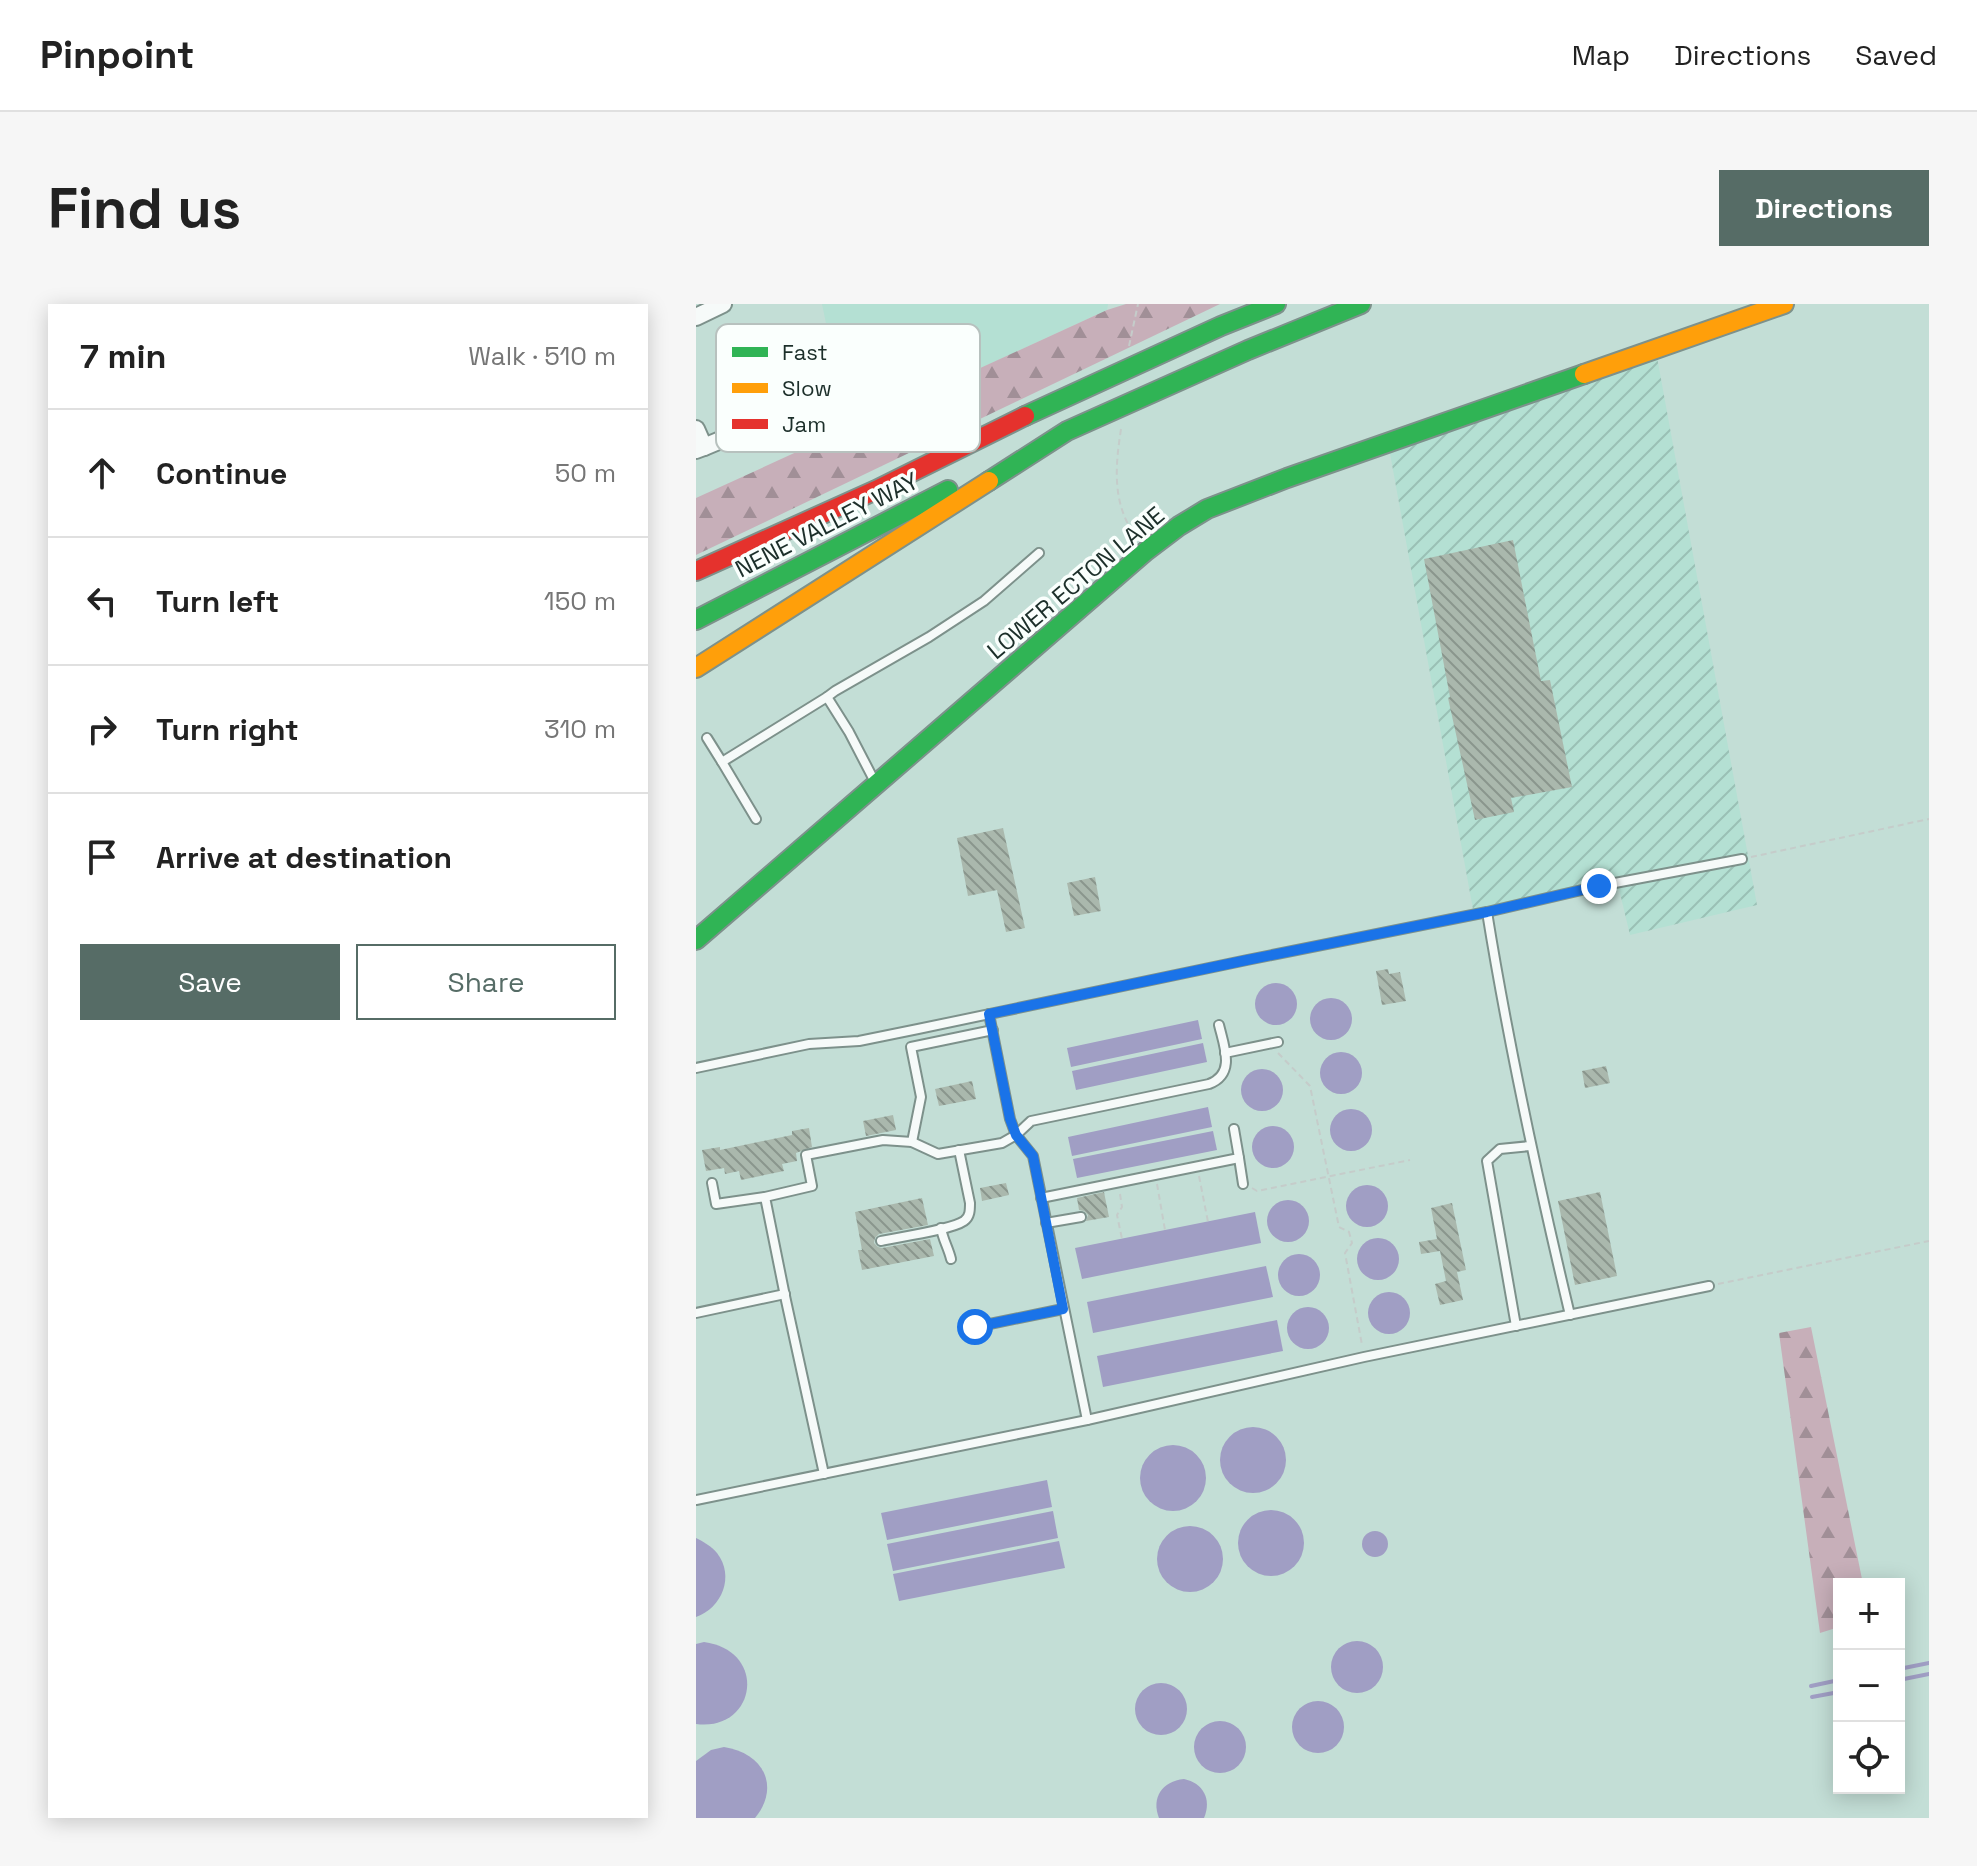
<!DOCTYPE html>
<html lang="en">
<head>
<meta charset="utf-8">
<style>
	:root { --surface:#fff; --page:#f6f6f6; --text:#222; --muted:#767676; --line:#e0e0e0; --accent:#566c66 }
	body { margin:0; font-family:"Space Grotesk",sans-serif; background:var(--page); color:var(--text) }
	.controls { position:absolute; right:24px; bottom:24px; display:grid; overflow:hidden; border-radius:0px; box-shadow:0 4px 20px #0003 }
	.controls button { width:72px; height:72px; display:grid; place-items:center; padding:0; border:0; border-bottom:2px solid var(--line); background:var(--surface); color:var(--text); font:40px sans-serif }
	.stop { position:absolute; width:24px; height:24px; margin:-18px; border:6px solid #1a73e8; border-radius:50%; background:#fff }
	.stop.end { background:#1a73e8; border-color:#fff; box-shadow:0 2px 8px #0008 }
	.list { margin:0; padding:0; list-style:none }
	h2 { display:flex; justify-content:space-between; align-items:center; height:104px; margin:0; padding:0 32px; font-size:34px }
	h2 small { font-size:26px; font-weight:400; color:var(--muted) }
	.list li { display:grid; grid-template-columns:52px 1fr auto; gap:24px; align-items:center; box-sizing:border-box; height:128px; padding:0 32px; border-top:2px solid var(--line) }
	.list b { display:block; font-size:30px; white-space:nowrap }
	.list em { font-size:26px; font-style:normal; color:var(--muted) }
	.actions { display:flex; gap:16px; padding:24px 32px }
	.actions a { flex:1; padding:18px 0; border:2px solid var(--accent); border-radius:0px; text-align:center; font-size:28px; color:var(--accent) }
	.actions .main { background:var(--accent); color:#fff }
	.icon { flex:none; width:44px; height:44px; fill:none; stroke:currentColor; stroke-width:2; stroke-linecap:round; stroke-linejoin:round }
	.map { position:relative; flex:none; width:1233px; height:1514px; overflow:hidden; border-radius:0px }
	header { display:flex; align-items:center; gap:48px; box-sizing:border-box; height:112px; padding:0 40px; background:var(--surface); border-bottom:2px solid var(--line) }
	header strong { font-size:38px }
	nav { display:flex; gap:44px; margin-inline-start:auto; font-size:28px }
	.intro { display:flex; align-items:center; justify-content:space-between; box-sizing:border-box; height:192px; padding:0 48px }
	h1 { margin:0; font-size:56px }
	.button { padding:20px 36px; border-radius:0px; background:var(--accent); color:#fff; font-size:28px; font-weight:700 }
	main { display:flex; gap:48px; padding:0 48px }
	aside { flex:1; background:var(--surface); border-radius:0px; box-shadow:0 4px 20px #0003 }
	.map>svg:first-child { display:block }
</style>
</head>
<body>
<header>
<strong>Pinpoint</strong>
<nav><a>Map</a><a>Directions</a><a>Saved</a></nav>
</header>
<div class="intro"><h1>Find us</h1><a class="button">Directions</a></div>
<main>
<aside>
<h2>7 min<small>Walk · 510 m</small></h2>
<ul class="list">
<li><svg class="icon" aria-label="ahead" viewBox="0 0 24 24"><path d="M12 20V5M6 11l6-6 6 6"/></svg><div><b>Continue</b></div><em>50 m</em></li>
<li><svg class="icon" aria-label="left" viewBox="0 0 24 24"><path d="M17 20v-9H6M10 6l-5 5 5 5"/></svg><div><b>Turn left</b></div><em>150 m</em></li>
<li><svg class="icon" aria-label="right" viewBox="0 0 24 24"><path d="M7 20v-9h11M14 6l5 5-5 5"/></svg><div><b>Turn right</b></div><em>310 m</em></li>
<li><svg class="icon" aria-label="arrive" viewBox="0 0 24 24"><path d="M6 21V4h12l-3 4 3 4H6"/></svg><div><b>Arrive at destination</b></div></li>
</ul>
<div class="actions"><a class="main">Save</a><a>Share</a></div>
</aside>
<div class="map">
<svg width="1233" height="1514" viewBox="0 0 1233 1514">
	<defs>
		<pattern id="industrial-furrows" width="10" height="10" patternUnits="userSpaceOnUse" patternTransform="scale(2)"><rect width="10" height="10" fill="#b4e0d3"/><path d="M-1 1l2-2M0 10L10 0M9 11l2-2" fill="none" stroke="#9ac0b5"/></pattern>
		<pattern id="forest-firs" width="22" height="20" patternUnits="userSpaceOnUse" patternTransform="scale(2)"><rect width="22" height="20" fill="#c7afb9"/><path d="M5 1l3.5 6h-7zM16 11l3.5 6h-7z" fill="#a18f97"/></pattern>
		<pattern id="building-back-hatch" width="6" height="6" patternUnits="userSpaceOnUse" patternTransform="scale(2)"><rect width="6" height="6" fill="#aab8ad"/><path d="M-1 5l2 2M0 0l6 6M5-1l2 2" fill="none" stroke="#8a968d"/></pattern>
	</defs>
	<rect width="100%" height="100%" fill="#c3ded6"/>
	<path fill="#b4e0d3" d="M126 0H412L411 6 152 125Z"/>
	<path fill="url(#industrial-furrows)" d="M959 42 1061 601 934 631 923 585 778 611 691 133Z"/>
	<g fill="url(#forest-firs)">
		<path d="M430 0H524L0 251V194L411 6Z"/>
		<path d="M1115 1023 1167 1280H1143V1323L1124 1329 1083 1029Z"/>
	</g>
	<g fill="#a09ec4">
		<circle cx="580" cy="700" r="21"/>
		<circle cx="635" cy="715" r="21"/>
		<path d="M502 716 506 735 375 763 371 744Z"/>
		<path d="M507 739 511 758 380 786 376 767Z"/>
		<circle cx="645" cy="769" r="21"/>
		<circle cx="566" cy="786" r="21"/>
		<path d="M512 803 516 823 376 852 372 833Z"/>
		<circle cx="655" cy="826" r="21"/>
		<circle cx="577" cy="843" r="21"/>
		<path d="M517 827 521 846 381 874 377 855Z"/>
		<circle cx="671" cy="902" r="21"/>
		<circle cx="592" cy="917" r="21"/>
		<path d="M559 908 565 939 386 975 379 944Z"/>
		<circle cx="682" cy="955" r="21"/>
		<circle cx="603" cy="971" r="21"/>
		<path d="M570 962 577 993 397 1029 391 998Z"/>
		<circle cx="693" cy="1009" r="21"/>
		<circle cx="612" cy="1024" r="21"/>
		<path d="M581 1016 587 1047 407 1083 401 1052Z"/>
		<circle cx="557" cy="1156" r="33"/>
		<circle cx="477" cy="1174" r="33"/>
		<path d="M351 1176 356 1203 191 1236 185 1209Z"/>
		<circle cx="575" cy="1239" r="33"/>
		<path d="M357 1207 362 1234 197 1267 191 1240Z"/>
		<circle cx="494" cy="1255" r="33"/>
		<circle cx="679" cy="1240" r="13"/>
		<path d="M0 1234C8 1238 15 1242 21 1249 39 1272 26 1304 0 1313Z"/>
		<path d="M363 1237 369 1264 203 1297 197 1270Z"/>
		<circle cx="661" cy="1363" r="26"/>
		<path d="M8 1338C73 1347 60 1428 0 1420V1340Z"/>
		<circle cx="465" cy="1405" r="26"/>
		<circle cx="622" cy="1423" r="26"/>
		<circle cx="524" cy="1443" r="26"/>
		<path d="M28 1443C67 1449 85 1482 59 1514H0V1457L15 1446Z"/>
		<path d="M488 1475C507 1479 516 1495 508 1514H463C455 1494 466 1477 488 1475Z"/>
	</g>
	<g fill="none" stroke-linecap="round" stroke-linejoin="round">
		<g stroke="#a09ec4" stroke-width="4">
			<path d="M1203 1365 1233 1359"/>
			<path d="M1203 1376 1233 1370"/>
			<path d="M1115 1382 1143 1376"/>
			<path d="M1116 1393 1143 1388"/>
		</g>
	</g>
	<g fill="url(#building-back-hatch)">
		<path d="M817 236 845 377 854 376 876 483 815 494 818 508 779 516 752 394 754 393 728 255Z"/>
		<path d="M307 524 329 624 310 628 301 586 272 592 261 534Z"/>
		<path d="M399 573 405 607 378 612 371 579Z"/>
		<path d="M692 665 693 670 704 668 710 697 686 701 680 667Z"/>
		<path d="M910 762 914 779 889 784 886 767Z"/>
		<path d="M276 777 280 795 243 802 239 785Z"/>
		<path d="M197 811 200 826 170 832 167 817Z"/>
		<path d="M113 824 116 843 100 849 101 857 86 860 88 867 45 876 43 867 29 870 28 864 10 867 6 846 24 843V846L96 831V827Z"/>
		<path d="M310 879 313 891 286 897 284 884Z"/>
		<path d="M408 888 413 913 390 917 392 911 388 907 383 906 381 894Z"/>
		<path d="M904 888 921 972 879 981 862 897Z"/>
		<path d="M226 894 232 921 183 930 179 934 178 939 182 943 186 944 234 935 238 952 166 966 162 946H166L159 908Z"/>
		<path d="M756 899 770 966 761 968 767 996 744 1001 739 980 750 977 744 947 725 950 723 938 741 935 735 904Z"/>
	</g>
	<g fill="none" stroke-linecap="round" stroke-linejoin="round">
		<g stroke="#7d918b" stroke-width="12">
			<g id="lane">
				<path d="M11 434 26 458 131 393"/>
				<path d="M26 458 60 515"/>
				<path d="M180 480 153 428 131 393 139 387 233 333 288 297 343 249"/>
				<path d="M791 608 903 582 1046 555"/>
				<path d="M293 710 314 815 320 831 337 852 391 1116"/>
				<path d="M529 749 582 738"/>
				<path d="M0 764 113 740 163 737 222 725 551 656 791 608C813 744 842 877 874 1011"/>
				<path d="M216 838 225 793 215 743 297 726"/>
				<path d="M543 854 547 880"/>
				<path d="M16 879 20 900 69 893 89 992 128 1170"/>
				<path d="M69 893 116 882 110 851 187 836 216 838 242 850 306 839 320 831 335 817 513 780C540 770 528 742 523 721"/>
				<path d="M345 894 543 854 538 825"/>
				<path d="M350 919 385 913"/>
				<path d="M245 924C247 936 252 943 255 955"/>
				<path d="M185 937C203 933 255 926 268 917 274 913 274 906 274 899L263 846"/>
				<path d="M0 1009 89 990"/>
				<path d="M820 1022 791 857 804 845 834 842"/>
				<path d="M279 1023 367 1005"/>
				<path d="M0 1196 391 1116 668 1053 1013 982"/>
			</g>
		</g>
		<g stroke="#7d918b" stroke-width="20">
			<g id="street">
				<path d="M0 13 27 0"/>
				<path d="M0 125 8 143 0 146"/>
				<path d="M8 143 135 90"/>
			</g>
		</g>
		<g stroke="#7d918b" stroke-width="22">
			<g id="fast">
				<path d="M329 112 525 22 580 0"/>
				<path d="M293 177 371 127 552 46 665 0"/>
				<path d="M0 316 252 186"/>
				<path d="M0 636 450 247 483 222 511 205 591 174 888 70"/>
			</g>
		</g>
		<g stroke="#7d918b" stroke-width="22">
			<g id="slow">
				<path d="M888 70 1088 0"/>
				<path d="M0 364 293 177"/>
			</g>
		</g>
		<g stroke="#7d918b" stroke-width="22">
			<path id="jam" d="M0 267 180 186 329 112"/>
		</g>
		<g stroke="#c5ccca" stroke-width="2" stroke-dasharray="6 4" stroke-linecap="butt">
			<path d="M433 42 442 0"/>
			<path d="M425 125C419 164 416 200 440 233"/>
			<path d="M1055 553 1233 515"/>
			<path d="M582 749 614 782 643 923 653 928 656 939 649 949 666 1041"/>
			<path d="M503 872 512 918"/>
			<path d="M461 880 469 926"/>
			<path d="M556 884 561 887 714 856"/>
			<path d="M424 890 426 903 421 911 426 935"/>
			<path d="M1022 980 1233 937"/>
		</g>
		<use href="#lane" stroke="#f6faf9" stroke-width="8"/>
		<use href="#street" stroke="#f6faf9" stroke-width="16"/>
		<use href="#fast" stroke="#30b455" stroke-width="18"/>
		<use href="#slow" stroke="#ff9f0a" stroke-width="18"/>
		<use href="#jam" stroke="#e5322d" stroke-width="18"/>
	</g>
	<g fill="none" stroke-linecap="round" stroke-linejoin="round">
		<path stroke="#1a73e8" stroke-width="10" d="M279 1023 367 1005 337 852 320 831 314 815 293 710 551 656 791 608 903 582"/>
	</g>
	<g text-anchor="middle" stroke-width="7" stroke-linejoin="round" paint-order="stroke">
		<g font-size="24" fill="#1c2f2a" stroke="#fafffd">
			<text transform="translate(131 221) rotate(-27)" y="8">NENE VALLEY WAY</text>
			<text transform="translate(380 279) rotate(-40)" y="8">LOWER ECTON LANE</text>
		</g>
	</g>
	<rect x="20" y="20" width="264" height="128" rx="12" fill="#fafffd" stroke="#b7c1be" stroke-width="2"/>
	<rect x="36" y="43" width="36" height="10" fill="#30b455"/>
	<rect x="36" y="79" width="36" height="10" fill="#ff9f0a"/>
	<rect x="36" y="115" width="36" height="10" fill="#e5322d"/>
	<g font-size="22" fill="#1c2f2a">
		<text x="86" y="56">Fast</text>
		<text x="86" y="92">Slow</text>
		<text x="86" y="128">Jam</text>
	</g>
</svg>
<div class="controls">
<button>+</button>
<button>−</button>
<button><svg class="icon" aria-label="locate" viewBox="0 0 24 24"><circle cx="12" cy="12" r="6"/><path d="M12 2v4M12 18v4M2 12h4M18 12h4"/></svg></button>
</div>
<div class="stop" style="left:279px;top:1023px"></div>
<div class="stop end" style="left:903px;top:582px"></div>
</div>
</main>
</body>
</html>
